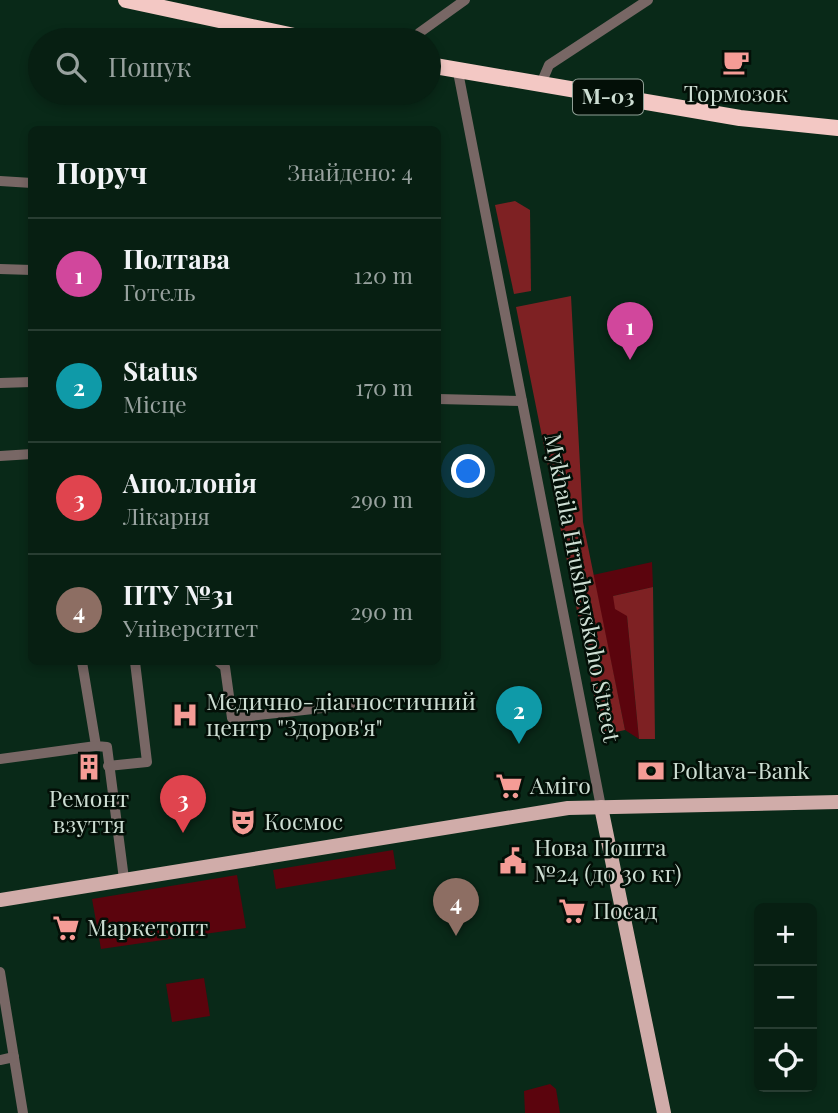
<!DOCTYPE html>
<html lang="uk">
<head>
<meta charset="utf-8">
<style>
	:root { --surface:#071f12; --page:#10271b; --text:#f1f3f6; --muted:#98a29f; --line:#283d32; --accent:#b45309 }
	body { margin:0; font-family:"Playfair Display",serif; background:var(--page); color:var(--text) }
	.controls { position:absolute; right:21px; bottom:21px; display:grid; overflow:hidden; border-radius:10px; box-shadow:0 4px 10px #0003 }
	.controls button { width:63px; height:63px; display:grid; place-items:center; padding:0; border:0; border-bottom:2px solid var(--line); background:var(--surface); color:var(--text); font:35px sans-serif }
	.you { position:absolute; left:469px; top:472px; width:24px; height:24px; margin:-18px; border:5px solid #fff; border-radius:50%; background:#1a73e8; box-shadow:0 0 0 10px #1a73e833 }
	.badge { display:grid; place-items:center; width:46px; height:46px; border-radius:50%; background:var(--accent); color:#fff; font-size:23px; font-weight:700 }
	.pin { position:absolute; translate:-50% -58px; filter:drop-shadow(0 2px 4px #0008) }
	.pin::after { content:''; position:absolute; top:37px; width:24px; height:21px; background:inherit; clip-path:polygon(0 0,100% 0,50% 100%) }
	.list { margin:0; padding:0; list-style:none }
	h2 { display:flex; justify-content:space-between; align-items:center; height:91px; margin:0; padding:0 28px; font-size:30px }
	h2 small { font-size:23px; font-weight:400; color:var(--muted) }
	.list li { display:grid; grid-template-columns:46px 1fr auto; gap:21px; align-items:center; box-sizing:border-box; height:112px; padding:0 28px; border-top:2px solid var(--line) }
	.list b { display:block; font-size:26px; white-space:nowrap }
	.list p { margin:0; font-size:23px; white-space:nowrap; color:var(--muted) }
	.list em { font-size:23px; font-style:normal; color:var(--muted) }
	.icon { flex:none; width:38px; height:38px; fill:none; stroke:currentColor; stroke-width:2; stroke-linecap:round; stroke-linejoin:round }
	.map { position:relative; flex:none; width:838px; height:1113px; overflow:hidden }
	.search { position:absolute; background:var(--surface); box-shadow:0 4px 10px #0003; left:28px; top:28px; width:413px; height:77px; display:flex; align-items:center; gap:18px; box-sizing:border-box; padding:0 24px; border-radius:38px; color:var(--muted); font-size:26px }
	.panel { position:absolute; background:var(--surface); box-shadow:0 4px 10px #0003; left:28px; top:126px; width:413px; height:539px; border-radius:10px }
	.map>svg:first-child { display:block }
</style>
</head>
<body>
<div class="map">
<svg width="838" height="1113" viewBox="0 0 838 1113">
	<rect width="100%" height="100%" fill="#092918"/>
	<g fill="#5b040d">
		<path d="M652 562 653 587 613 596 627 616 639 739 625 730 593 575Z"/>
		<path d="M393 850 396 869 276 889 273 870Z"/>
		<path d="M237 875 246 928 101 949 92 899Z"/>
		<path d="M204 978 210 1016 172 1022 166 984Z"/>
		<path d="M550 1084 556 1089 560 1113H525L524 1091Z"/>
	</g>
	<g fill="#7e2123">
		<path d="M515 201 530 210 531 291 514 294 495 205Z"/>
		<path d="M571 296 583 522 625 730 602 735 516 307Z"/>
		<path d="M653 587 655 739H639L627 616 615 609 613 596Z"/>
	</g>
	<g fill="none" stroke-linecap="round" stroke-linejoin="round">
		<g stroke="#786765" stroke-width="10">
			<path d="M417 40 419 33 465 0"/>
			<path d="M458 72 601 807"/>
			<path d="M540 86 549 65 648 0"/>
			<path d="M0 181 32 183"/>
			<path d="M0 269 32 270"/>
			<path d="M0 383 32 382"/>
			<path d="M438 399 522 401"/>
			<path d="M0 456 32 454"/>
			<path d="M82 662 96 746 107 747 124 879"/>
			<path d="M219 662 225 667 232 718 368 703"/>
			<path d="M0 759 96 746"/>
			<path d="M108 766 147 762 135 662"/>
			<path d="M0 972 23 1113"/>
			<path d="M0 1060 14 1057"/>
		</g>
		<g stroke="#d0aca9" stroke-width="14">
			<path d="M601 807 664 1113"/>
			<path d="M0 900 568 808 838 802"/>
		</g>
		<g stroke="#f3c8c4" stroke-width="16">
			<path d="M126 0 313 40"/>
			<path d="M429 65 740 118 838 128"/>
		</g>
	</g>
	<defs>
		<g id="cafe-bare" transform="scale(2.1)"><path d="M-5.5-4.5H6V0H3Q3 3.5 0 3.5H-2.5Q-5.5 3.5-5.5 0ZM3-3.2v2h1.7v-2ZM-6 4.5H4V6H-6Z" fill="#f59c96" stroke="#030f07" stroke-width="2.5" paint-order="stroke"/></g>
		<g id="hospital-bare" transform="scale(2.1)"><path d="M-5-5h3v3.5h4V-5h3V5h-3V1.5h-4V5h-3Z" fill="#f59c96" stroke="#030f07" stroke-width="2.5" paint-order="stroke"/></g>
		<g id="building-bare" transform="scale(2.1)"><path d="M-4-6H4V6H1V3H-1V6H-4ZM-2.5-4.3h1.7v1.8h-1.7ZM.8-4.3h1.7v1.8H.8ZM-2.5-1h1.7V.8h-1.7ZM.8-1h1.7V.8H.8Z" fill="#f59c96" stroke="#030f07" stroke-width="2.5" paint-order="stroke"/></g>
		<g id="bank-bare" transform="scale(2.1)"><path d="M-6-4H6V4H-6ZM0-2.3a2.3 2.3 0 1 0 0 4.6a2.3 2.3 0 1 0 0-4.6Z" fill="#f59c96" stroke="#030f07" stroke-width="2.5" paint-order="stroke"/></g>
		<g id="supermarket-bare" transform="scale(2.1)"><path d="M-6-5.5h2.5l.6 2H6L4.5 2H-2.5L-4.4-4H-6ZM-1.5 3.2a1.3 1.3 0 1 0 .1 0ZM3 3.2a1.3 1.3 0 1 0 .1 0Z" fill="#f59c96" stroke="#030f07" stroke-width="2.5" paint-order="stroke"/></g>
		<g id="theatre-bare" transform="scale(2.1)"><path d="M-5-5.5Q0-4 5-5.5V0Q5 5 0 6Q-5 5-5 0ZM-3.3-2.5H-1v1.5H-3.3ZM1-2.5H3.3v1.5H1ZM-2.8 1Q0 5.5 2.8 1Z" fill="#f59c96" stroke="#030f07" stroke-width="2.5" paint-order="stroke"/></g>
		<g id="civic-bare" transform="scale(2.1)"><path d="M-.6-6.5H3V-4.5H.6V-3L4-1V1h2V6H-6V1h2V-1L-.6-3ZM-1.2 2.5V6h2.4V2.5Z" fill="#f59c96" stroke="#030f07" stroke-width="2.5" paint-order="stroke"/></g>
	</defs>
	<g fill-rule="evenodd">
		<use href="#cafe-bare" x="736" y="62"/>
		<use href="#hospital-bare" x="185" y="715"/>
		<use href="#building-bare" x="89" y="767"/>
		<use href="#bank-bare" x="651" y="771"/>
		<use href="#supermarket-bare" x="509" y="786"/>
		<use href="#theatre-bare" x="243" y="822"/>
		<use href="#civic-bare" x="513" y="861"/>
		<use href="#supermarket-bare" x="572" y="911"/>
		<use href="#supermarket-bare" x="66" y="928"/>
	</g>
	<g text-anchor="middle" stroke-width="5" stroke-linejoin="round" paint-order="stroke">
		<rect fill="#030f07" stroke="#90a096" stroke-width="2" x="573" y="79.5" width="70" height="35" rx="5"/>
		<g font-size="21" font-weight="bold" fill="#cdded3">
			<text x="608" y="104">М-03</text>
		</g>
		<g font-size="23" fill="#cdded3" stroke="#030f07" text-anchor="start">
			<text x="736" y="102" text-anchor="middle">Тормозок</text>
			<text x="206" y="710">Медично-діагностичний<tspan x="206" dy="26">центр "Здоров'я"</tspan></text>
			<text x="672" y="779">Poltava-Bank</text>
			<text x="530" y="794">Аміго</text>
			<text x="89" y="807" text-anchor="middle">Ремонт<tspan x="89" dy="26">взуття</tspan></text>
			<text x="264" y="830">Космос</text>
			<text x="534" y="856">Нова Пошта<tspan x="534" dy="26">№24 (до 30 кг)</tspan></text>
			<text x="593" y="919">Посад</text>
			<text x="87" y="936">Маркетопт</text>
		</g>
		<g font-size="23" fill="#cdded3" stroke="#030f07">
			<text transform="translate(582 588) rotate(79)" y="8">Mykhaila Hrushevskoho Street</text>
		</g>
	</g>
</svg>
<div class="controls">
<button>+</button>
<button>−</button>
<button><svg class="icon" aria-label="locate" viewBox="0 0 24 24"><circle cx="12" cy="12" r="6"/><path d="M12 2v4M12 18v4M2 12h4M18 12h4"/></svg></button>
</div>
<div class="you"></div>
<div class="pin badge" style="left:630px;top:360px;background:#d1479c">1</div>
<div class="pin badge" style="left:519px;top:744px;background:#0f9aa8">2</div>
<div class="pin badge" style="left:183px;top:833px;background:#e0444e">3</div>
<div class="pin badge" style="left:456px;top:936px;background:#8d6e63">4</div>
<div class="search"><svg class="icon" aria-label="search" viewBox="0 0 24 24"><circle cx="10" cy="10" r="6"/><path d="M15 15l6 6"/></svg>Пошук</div>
<section class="panel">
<h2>Поруч<small>Знайдено: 4</small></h2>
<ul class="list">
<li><span class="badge" style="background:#d1479c">1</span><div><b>Полтава</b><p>Готель</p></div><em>120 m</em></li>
<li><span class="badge" style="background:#0f9aa8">2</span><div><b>Status</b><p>Місце</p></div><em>170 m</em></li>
<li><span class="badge" style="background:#e0444e">3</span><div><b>Аполлонія</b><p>Лікарня</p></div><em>290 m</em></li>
<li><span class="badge" style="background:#8d6e63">4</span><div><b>ПТУ №31</b><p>Університет</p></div><em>290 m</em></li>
</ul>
</section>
</div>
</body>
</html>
